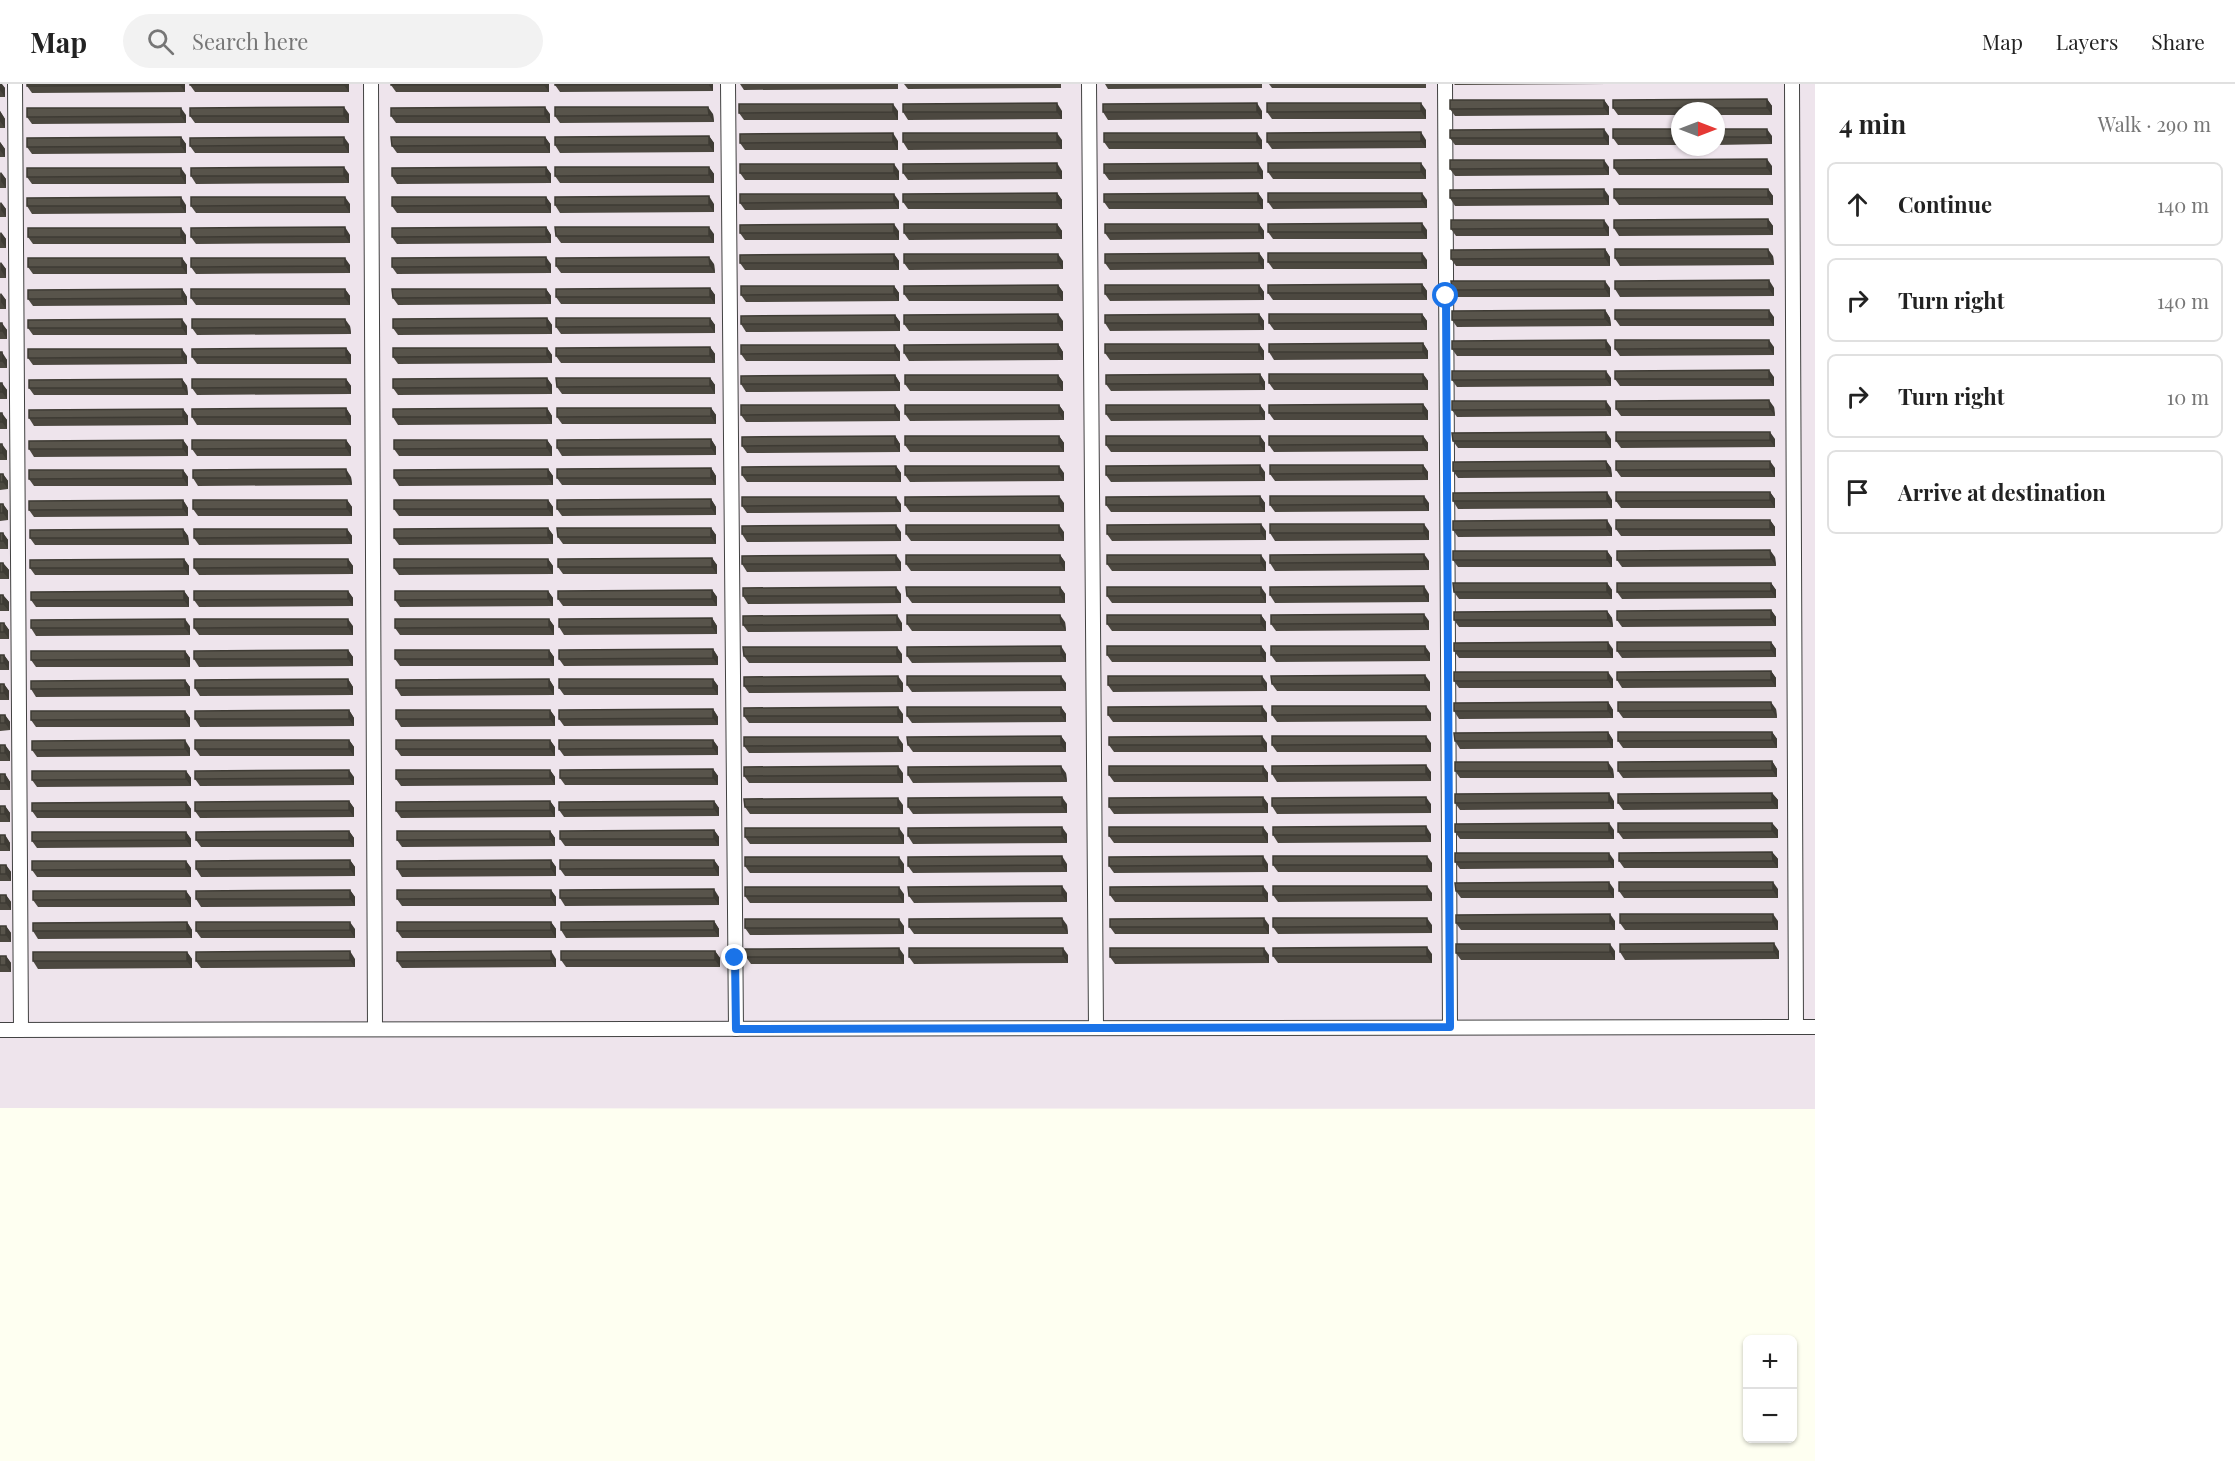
<!DOCTYPE html>
<html lang="en">
<head>
<meta charset="utf-8">
<style>
	:root { --surface:#fff; --page:#f2f2f2; --text:#222; --muted:#767676; --line:#e0e0e0 }
	body { margin:0; font-family:"Playfair Display",serif; background:var(--page); color:var(--text) }
	.controls { position:absolute; right:18px; bottom:18px; display:grid; overflow:hidden; border-radius:9px; box-shadow:0 2px 4px #0004 }
	.controls button { width:54px; height:54px; display:grid; place-items:center; padding:0; border:0; border-bottom:2px solid var(--line); background:var(--surface); color:var(--text); font:30px sans-serif }
	.compass { position:absolute; left:1671px; top:18px; width:54px; height:54px; border-radius:50%; background:var(--surface); box-shadow:0 2px 4px #0004; rotate:90deg }
	.stop { position:absolute; width:18px; height:18px; margin:-14px; border:4px solid #1a73e8; border-radius:50%; background:#fff }
	.stop.end { background:#1a73e8; border-color:#fff; box-shadow:0 2px 6px #0008 }
	.list { margin:0; padding:0; list-style:none }
	h2 { display:flex; justify-content:space-between; align-items:center; height:78px; margin:0; padding:0 24px; font-size:26px }
	h2 small { font-size:20px; font-weight:400; color:var(--muted) }
	.list li { display:grid; grid-template-columns:39px 1fr auto; gap:18px; align-items:center; box-sizing:border-box; height:84px; margin:0 12px 12px; padding:0 12px; border:2px solid var(--line); border-radius:9px }
	.list b { display:block; font-size:22px; white-space:nowrap }
	.list em { font-size:20px; font-style:normal; color:var(--muted) }
	.icon { flex:none; width:33px; height:33px; fill:none; stroke:currentColor; stroke-width:2; stroke-linecap:round; stroke-linejoin:round }
	.map { position:relative; flex:none; width:1815px; height:1377px; overflow:hidden }
	header { display:flex; align-items:center; gap:36px; box-sizing:border-box; height:84px; padding:0 30px; background:var(--surface); border-bottom:2px solid var(--line) }
	header strong { font-size:28px }
	nav { display:flex; gap:33px; margin-inline-start:auto; font-size:21px }
	.search { width:420px; height:54px; background:var(--page); display:flex; align-items:center; gap:15px; box-sizing:border-box; padding:0 21px; border-radius:33px; color:var(--muted); font-size:22px }
	main { display:flex }
	aside { flex:1; background:var(--surface) }
	.map>svg:first-child { display:block }
</style>
</head>
<body>
<header>
<strong>Map</strong>
<div class="search"><svg class="icon" aria-label="search" viewBox="0 0 24 24"><circle cx="10" cy="10" r="6"/><path d="M15 15l6 6"/></svg>Search here</div>
<nav><a>Map</a><a>Layers</a><a>Share</a></nav>
</header>
<main>
<div class="map">
<svg width="1815" height="1377" viewBox="0 0 1815 1377">
	<rect width="100%" height="100%" fill="#fefff1"/>
	<path fill="#eee4ec" fill-rule="evenodd" d="M0 0H1815V1025L0 1024ZM1680 27H1716V63H1680Z"/>
	<g fill="none" stroke-linecap="round" stroke-linejoin="round">
		<g stroke="#424242" stroke-width="16">
			<g id="service">
				<path d="M15 0 21 946"/>
				<path d="M371 0 375 945"/>
				<path d="M728 0 736 945"/>
				<path d="M1089 0 1096 944"/>
				<path d="M1445 0 1450 943"/>
				<path d="M1792 0 1796 943"/>
				<path d="M0 946 1815 943"/>
			</g>
		</g>
		<use href="#service" stroke="#fff" stroke-width="14"/>
	</g>
	<g fill="#4c4840">
		<path d="M0 0 5 4V13H0Z"/>
		<path d="M185 0V8L32 9 27 2Z"/>
		<path d="M349 0V8H195L190 1Z"/>
		<path d="M549 0V8H396L391 1Z"/>
		<path d="M713 0V7L560 8 555 1Z"/>
		<path d="M740 0H898V5L744 6Z"/>
		<path d="M904 0H1061V4L908 5Z"/>
		<path d="M1105 0H1262V4L1108 5Z"/>
		<path d="M1269 0H1426V4H1272Z"/>
		<path d="M1454 0H1608L1455 1Z"/>
		<path d="M1767 15 1772 22V31H1716V27H1680V31H1618L1613 24Z"/>
		<path d="M1604 16 1609 23V31L1455 32 1450 25Z"/>
		<path d="M1426 26V35H1272L1267 28Z"/>
		<path d="M0 27 5 35V44H0Z"/>
		<path d="M898 27V36H744L739 29Z"/>
		<path d="M1062 27V35L908 36 903 28Z"/>
		<path d="M1262 27V35L1108 36 1103 28Z"/>
		<path d="M349 30V39H195L190 32Z"/>
		<path d="M550 30V39H396L391 32Z"/>
		<path d="M713 30 714 38 560 39 555 32Z"/>
		<path d="M186 31V39L32 40 27 33Z"/>
		<path d="M1680 45V61H1618L1613 54Z"/>
		<path d="M1716 45 1772 52V60L1716 61Z"/>
		<path d="M709 52 714 59V68L560 69 555 61Z"/>
		<path d="M1609 52V61H1455L1450 54Z"/>
		<path d="M181 53 186 60V69L32 70 27 63Z"/>
		<path d="M545 53 550 60V69H397L392 62Z"/>
		<path d="M1062 56V65L908 66 903 58Z"/>
		<path d="M1262 56V65H1109L1104 58Z"/>
		<path d="M1426 56V64L1272 65 1267 58Z"/>
		<path d="M898 57V66H745L740 59Z"/>
		<path d="M0 58 5 65V73H0Z"/>
		<path d="M349 60V69H195L190 62Z"/>
		<path d="M1772 82V91H1619L1614 84Z"/>
		<path d="M546 83 551 90V99L397 100 392 92Z"/>
		<path d="M709 83 714 90V99H560L555 92Z"/>
		<path d="M1609 83V91L1455 92 1450 85Z"/>
		<path d="M1426 86V95H1273L1268 88Z"/>
		<path d="M899 87V96H745L740 89Z"/>
		<path d="M1062 87V95L908 96 903 89Z"/>
		<path d="M1263 87V95L1109 96 1104 89Z"/>
		<path d="M0 88 6 95V104H0Z"/>
		<path d="M349 90V99L196 100 191 92Z"/>
		<path d="M186 91V100H32L27 93Z"/>
		<path d="M1768 105 1773 112V121H1619L1614 114Z"/>
		<path d="M1057 109 1062 116V125H908L903 118Z"/>
		<path d="M1258 109 1263 116V125H1109L1104 118Z"/>
		<path d="M1609 112V121L1455 122 1450 114Z"/>
		<path d="M546 113 551 120V129H397L392 122Z"/>
		<path d="M1427 116V124L1273 125 1268 118Z"/>
		<path d="M899 117V125L745 126 740 119Z"/>
		<path d="M0 118 6 125V133H0Z"/>
		<path d="M350 120V129H196L191 122Z"/>
		<path d="M714 120V128L560 129 555 121Z"/>
		<path d="M186 121V129L32 130 27 122Z"/>
		<path d="M1768 135 1773 142V151L1619 152 1614 144Z"/>
		<path d="M1057 140 1062 147V155L909 156 904 149Z"/>
		<path d="M1259 140 1264 147V155L1110 156 1105 149Z"/>
		<path d="M546 143 551 151V159L397 160 392 153Z"/>
		<path d="M1609 143V152H1456L1451 145Z"/>
		<path d="M1427 146V155H1273L1268 148Z"/>
		<path d="M899 147V156H745L740 149Z"/>
		<path d="M0 148 6 155V164H0Z"/>
		<path d="M714 150V159H561L556 152Z"/>
		<path d="M186 151V160H33L28 153Z"/>
		<path d="M350 151V159L196 160 191 153Z"/>
		<path d="M1605 165 1610 173V182H1456L1451 175Z"/>
		<path d="M1259 169 1264 176V185L1110 186 1105 179Z"/>
		<path d="M894 170 899 177V186H745L740 179Z"/>
		<path d="M1773 172 1774 181 1620 182 1615 174Z"/>
		<path d="M182 174 187 181V190H33L28 183Z"/>
		<path d="M1427 176V185H1273L1268 178Z"/>
		<path d="M1063 177V185L909 186 904 179Z"/>
		<path d="M0 178 6 185V194H0Z"/>
		<path d="M551 180V189L397 190 392 183Z"/>
		<path d="M714 180 715 189H561L556 182Z"/>
		<path d="M350 181V189L196 190 191 183Z"/>
		<path d="M1422 200 1427 207V216H1273L1268 209Z"/>
		<path d="M1058 201 1063 208V217H909L904 210Z"/>
		<path d="M1259 201 1264 208V216L1110 217 1105 210Z"/>
		<path d="M894 202 899 209V217L746 218 741 211Z"/>
		<path d="M710 204 715 211V220H561L556 213Z"/>
		<path d="M1610 204V213H1457L1452 206Z"/>
		<path d="M1774 204V212L1620 213 1615 205Z"/>
		<path d="M182 205 187 213V221L33 222 28 215Z"/>
		<path d="M345 205 350 212V221H196L191 214Z"/>
		<path d="M546 205 551 212V220L398 221 393 214Z"/>
		<path d="M0 209 6 216V225H0Z"/>
		<path d="M1605 226 1610 234 1611 242 1457 243 1452 236Z"/>
		<path d="M1259 230 1264 237V246L1110 247 1105 239Z"/>
		<path d="M1422 230 1427 237V246H1274L1269 239Z"/>
		<path d="M895 231 900 238V247L746 248 741 240Z"/>
		<path d="M1774 233V242H1620L1615 235Z"/>
		<path d="M547 234 552 241V250L398 251 393 244Z"/>
		<path d="M710 234 715 241V249L561 250 556 243Z"/>
		<path d="M1063 237V247H909L904 240Z"/>
		<path d="M0 239 7 246V255H0Z"/>
		<path d="M187 242V251H33L28 244Z"/>
		<path d="M350 242 351 250 197 251 192 244Z"/>
		<path d="M1423 259 1428 267V275L1274 276 1269 268Z"/>
		<path d="M1058 260 1063 268V276L909 277 904 269Z"/>
		<path d="M1259 260 1264 267V276H1110L1105 269Z"/>
		<path d="M895 261 900 268V277H746L741 270Z"/>
		<path d="M710 263 715 270V279H561L556 272Z"/>
		<path d="M1611 263V272H1457L1452 265Z"/>
		<path d="M1774 263V271L1620 272 1615 265Z"/>
		<path d="M346 264 351 271V280H197L192 273Z"/>
		<path d="M547 264 552 271V279L398 280 393 273Z"/>
		<path d="M0 268 7 276V284H0Z"/>
		<path d="M187 272V280L33 281 28 274Z"/>
		<path d="M1260 290 1265 298V306L1111 307 1106 300Z"/>
		<path d="M1423 290 1428 297V306H1274L1269 299Z"/>
		<path d="M895 291 900 299V307L746 308 741 300Z"/>
		<path d="M1058 291 1063 298V307H910L905 300Z"/>
		<path d="M1774 293V302H1620L1615 295Z"/>
		<path d="M547 294 552 301V310L398 311 393 304Z"/>
		<path d="M710 294 715 301V310H562L557 303Z"/>
		<path d="M1611 294V302L1457 303 1452 296Z"/>
		<path d="M182 295 187 302 188 311H34L29 304Z"/>
		<path d="M346 295 351 302V310L197 311 192 304Z"/>
		<path d="M0 299 7 306V315H0Z"/>
		<path d="M1423 320 1428 327V336H1274L1269 329Z"/>
		<path d="M895 321 900 328V337L746 338 741 331Z"/>
		<path d="M1059 321 1064 328V336L910 337 905 330Z"/>
		<path d="M1260 321 1265 328V336L1111 337 1106 330Z"/>
		<path d="M1774 323 1775 332H1621L1616 325Z"/>
		<path d="M346 324 351 332V341H197L192 333Z"/>
		<path d="M547 324 552 332V340L398 341 393 333Z"/>
		<path d="M711 324 716 331V340H562L557 333Z"/>
		<path d="M1611 324V332L1457 333 1452 326Z"/>
		<path d="M183 325 188 332V341L34 342 29 334Z"/>
		<path d="M0 329 7 336V345H0Z"/>
		<path d="M895 352 900 360V368L747 369 742 362Z"/>
		<path d="M1059 352 1064 359V368H910L905 361Z"/>
		<path d="M1260 352 1265 359V368H1111L1106 361Z"/>
		<path d="M1423 352 1428 359V367L1274 368 1269 361Z"/>
		<path d="M711 355 716 363V371L562 372 557 364Z"/>
		<path d="M1611 355V364H1458L1453 357Z"/>
		<path d="M1775 355V363L1621 364 1616 357Z"/>
		<path d="M183 356 188 363V372L34 373 29 365Z"/>
		<path d="M346 356 351 363V372H197L192 365Z"/>
		<path d="M547 356 552 363V372H399L394 365Z"/>
		<path d="M0 360 7 367V376H0Z"/>
		<path d="M1606 377 1611 384 1612 393 1458 394 1453 387Z"/>
		<path d="M1423 381 1428 388V396L1275 397 1270 390Z"/>
		<path d="M896 382 901 389V398H747L742 391Z"/>
		<path d="M711 384 716 392V401H562L557 394Z"/>
		<path d="M1775 384V393H1621L1616 386Z"/>
		<path d="M548 385 553 392V401L399 402 394 394Z"/>
		<path d="M183 386 188 393V402H34L29 395Z"/>
		<path d="M1265 388V397L1111 398 1106 391Z"/>
		<path d="M1064 389V397L910 398 905 391Z"/>
		<path d="M0 390H3L8 397V405L0 406Z"/>
		<path d="M351 393 352 401 198 402 193 394Z"/>
		<path d="M1770 408 1775 415V424H1621L1616 417Z"/>
		<path d="M1260 412 1265 419V428H1111L1106 421Z"/>
		<path d="M711 415 716 423V431L562 432 557 425Z"/>
		<path d="M183 416 188 424V432L34 433 29 426Z"/>
		<path d="M347 416 352 423V432H198L193 425Z"/>
		<path d="M548 416 553 423V432H399L394 425Z"/>
		<path d="M1612 416V424L1458 425 1453 417Z"/>
		<path d="M1064 419V428H910L905 421Z"/>
		<path d="M1429 419V427L1275 428 1270 421Z"/>
		<path d="M0 420H3L8 427V436L0 437Z"/>
		<path d="M901 420V428L747 429 742 422Z"/>
		<path d="M1770 436 1775 443V452H1621L1616 445Z"/>
		<path d="M548 444 553 451V460L399 461 394 454Z"/>
		<path d="M711 444 716 451V460H563L558 453Z"/>
		<path d="M1612 444V452L1458 453 1453 446Z"/>
		<path d="M183 445 188 452 189 461H35L30 454Z"/>
		<path d="M347 445 352 452V460L199 461 194 454Z"/>
		<path d="M1266 447V456L1112 457 1107 450Z"/>
		<path d="M1429 447V456L1275 457 1270 449Z"/>
		<path d="M901 448V457L747 458 742 450Z"/>
		<path d="M1064 448V457H911L906 450Z"/>
		<path d="M0 449H3L8 456V465H0Z"/>
		<path d="M1607 467 1612 474V483H1458L1453 476Z"/>
		<path d="M1060 471 1065 478V487H911L906 480Z"/>
		<path d="M1775 473 1776 482 1622 483 1617 476Z"/>
		<path d="M712 474 717 481V490H563L558 483Z"/>
		<path d="M184 475 189 482V491H35L30 484Z"/>
		<path d="M348 475 353 482V490L199 491 194 484Z"/>
		<path d="M548 475 553 482V490L399 491 394 484Z"/>
		<path d="M1429 477V486L1275 487 1270 479Z"/>
		<path d="M901 478V487L747 488 742 480Z"/>
		<path d="M1266 478V487H1112L1107 480Z"/>
		<path d="M0 479H3L9 486V495H0Z"/>
		<path d="M1607 499 1612 506V515H1459L1454 508Z"/>
		<path d="M1771 499 1776 506V514L1622 515 1617 508Z"/>
		<path d="M1060 503 1065 510V519H912L907 512Z"/>
		<path d="M712 506 717 513V522H563L558 515Z"/>
		<path d="M184 507 189 514V523H36L31 516Z"/>
		<path d="M348 507 353 514V522L199 523 194 516Z"/>
		<path d="M548 507 553 514V522L400 523 395 516Z"/>
		<path d="M901 510V519L748 520 743 512Z"/>
		<path d="M1266 510V519H1112L1107 512Z"/>
		<path d="M1429 510V518L1275 519 1270 511Z"/>
		<path d="M0 511H3L9 518V527H0Z"/>
		<path d="M1771 526 1776 533V542L1622 543 1617 536Z"/>
		<path d="M1607 527 1612 534 1613 543H1459L1454 536Z"/>
		<path d="M1261 531 1266 538V547H1112L1107 540Z"/>
		<path d="M712 534 717 542V550L564 551 559 543Z"/>
		<path d="M549 535 554 542V551H400L395 544Z"/>
		<path d="M1429 537V546L1276 547 1271 540Z"/>
		<path d="M1065 538 1066 547H912L907 540Z"/>
		<path d="M0 539H4L9 546V555H0Z"/>
		<path d="M902 539V547L748 548 743 541Z"/>
		<path d="M190 542V551L36 552 31 544Z"/>
		<path d="M353 542V551H199L194 544Z"/>
		<path d="M1771 558 1776 565V573L1622 574 1617 567Z"/>
		<path d="M1261 562 1266 569V578H1112L1107 571Z"/>
		<path d="M713 565 718 573V581L564 582 559 575Z"/>
		<path d="M1613 565V574H1459L1454 567Z"/>
		<path d="M348 566 353 573V582L199 583 194 575Z"/>
		<path d="M549 566 554 573V582H400L395 575Z"/>
		<path d="M185 567 190 574V583H36L31 576Z"/>
		<path d="M1430 569V577L1276 578 1271 571Z"/>
		<path d="M902 570V579H749L744 572Z"/>
		<path d="M1066 570V578L912 579 907 572Z"/>
		<path d="M0 571H4L9 578V586H0Z"/>
		<path d="M1771 587 1776 594V603L1622 604 1617 596Z"/>
		<path d="M348 595 353 603V611L200 612 195 604Z"/>
		<path d="M549 595 554 603V611L401 612 396 604Z"/>
		<path d="M713 595 718 602V611H564L559 604Z"/>
		<path d="M1613 595V604H1459L1454 597Z"/>
		<path d="M185 596 190 603V612L36 613 31 605Z"/>
		<path d="M1430 598V607H1277L1272 600Z"/>
		<path d="M903 599V608L749 609 744 602Z"/>
		<path d="M1066 599V607L912 608 907 601Z"/>
		<path d="M1267 599V607L1113 608 1108 601Z"/>
		<path d="M0 600H4L9 607V616H0Z"/>
		<path d="M1608 618 1613 626V634L1459 635 1454 627Z"/>
		<path d="M1061 623 1066 630V638L912 639 907 632Z"/>
		<path d="M713 625 718 633V641L564 642 559 635Z"/>
		<path d="M1776 625 1777 634H1623L1618 627Z"/>
		<path d="M349 626 354 634V642L200 643 195 635Z"/>
		<path d="M550 626 555 633V642L401 643 396 635Z"/>
		<path d="M185 627 190 634V643H36L31 636Z"/>
		<path d="M1267 629V638H1113L1108 631Z"/>
		<path d="M1431 629V637L1277 638 1272 631Z"/>
		<path d="M903 630V639H749L744 632Z"/>
		<path d="M0 631H5L10 638V646L0 647Z"/>
		<path d="M1608 648 1613 656V664L1460 665 1455 657Z"/>
		<path d="M1772 648 1777 655V664H1623L1618 657Z"/>
		<path d="M1061 652 1066 659V668H913L908 661Z"/>
		<path d="M349 656 354 663V672H200L195 665Z"/>
		<path d="M550 656 555 663V672H401L396 665Z"/>
		<path d="M713 656 718 663V671L564 672 559 665Z"/>
		<path d="M1267 659V668H1114L1109 661Z"/>
		<path d="M1431 659V668H1277L1272 661Z"/>
		<path d="M903 660V668L749 669 744 662Z"/>
		<path d="M0 661H5L10 668V677H0Z"/>
		<path d="M190 664V672L37 673 32 666Z"/>
		<path d="M1772 677 1777 685V693L1623 694 1618 687Z"/>
		<path d="M1263 682 1268 689V698H1114L1109 691Z"/>
		<path d="M713 685 718 692V701H565L560 694Z"/>
		<path d="M1613 685 1614 694H1460L1455 687Z"/>
		<path d="M550 686 555 693V701L401 702 396 695Z"/>
		<path d="M186 687 191 694V702L37 703 32 696Z"/>
		<path d="M1431 688V697L1277 698 1272 690Z"/>
		<path d="M903 689V699H749L744 692Z"/>
		<path d="M1066 689 1067 698 913 699 908 691Z"/>
		<path d="M0 690H5L10 698V706H0Z"/>
		<path d="M354 693V701L200 702 195 695Z"/>
		<path d="M1772 709 1778 716V725L1623 726 1618 719Z"/>
		<path d="M1263 713 1268 720V729L1114 730 1109 723Z"/>
		<path d="M349 717 354 724V733L200 734 195 727Z"/>
		<path d="M550 717 555 724V733L401 734 396 727Z"/>
		<path d="M714 717 719 724V732L564 733 559 726Z"/>
		<path d="M1614 717V725L1460 726 1455 719Z"/>
		<path d="M186 718 191 725V734H37L32 727Z"/>
		<path d="M1067 720V729L913 730 908 723Z"/>
		<path d="M1431 720V729L1277 730 1272 722Z"/>
		<path d="M903 721V730H750L745 723Z"/>
		<path d="M0 722H5L10 729V738H0Z"/>
		<path d="M1772 739 1778 746V754L1623 755 1618 748Z"/>
		<path d="M1263 743 1268 750V759H1114L1109 752Z"/>
		<path d="M714 746 719 753V762H565L560 755Z"/>
		<path d="M1614 746V755H1460L1455 748Z"/>
		<path d="M349 747 354 754V763H201L196 756Z"/>
		<path d="M550 747 555 754V762L402 763 397 756Z"/>
		<path d="M186 748 191 755V763L37 764 32 757Z"/>
		<path d="M1067 750V759L913 760 908 752Z"/>
		<path d="M1431 750V758L1278 759 1273 751Z"/>
		<path d="M0 751H5L10 759V767H0Z"/>
		<path d="M904 751V760H750L745 753Z"/>
		<path d="M1772 768 1778 775V784H1624L1619 777Z"/>
		<path d="M350 776 355 783V792L201 793 196 785Z"/>
		<path d="M551 776 556 783V792L402 793 397 785Z"/>
		<path d="M714 776 719 783V792H565L560 785Z"/>
		<path d="M1614 776V784L1460 785 1455 778Z"/>
		<path d="M186 777 191 784V793H37L32 786Z"/>
		<path d="M1432 779V788H1278L1273 781Z"/>
		<path d="M904 780V789H750L745 782Z"/>
		<path d="M1067 780V788L913 789 908 782Z"/>
		<path d="M1268 780V788L1114 789 1109 782Z"/>
		<path d="M0 781H6L11 788V797H0Z"/>
		<path d="M1614 805V814H1461L1456 807Z"/>
		<path d="M1778 805V814H1624L1619 807Z"/>
		<path d="M350 806 355 813V822L201 823 196 815Z"/>
		<path d="M551 806 556 813V822H402L397 815Z"/>
		<path d="M186 807 191 814V823H38L33 816Z"/>
		<path d="M1067 809V818L914 819 909 812Z"/>
		<path d="M1268 809V818H1115L1110 811Z"/>
		<path d="M1432 809V817L1278 818 1273 811Z"/>
		<path d="M904 810V819H750L745 812Z"/>
		<path d="M0 811H6L11 818V826H0Z"/>
		<path d="M719 813V821L565 822 560 814Z"/>
		<path d="M714 837 719 845V853L566 854 561 846Z"/>
		<path d="M1615 837V846H1461L1456 839Z"/>
		<path d="M1778 837V846H1625L1620 839Z"/>
		<path d="M187 838 192 846V854L38 855 33 847Z"/>
		<path d="M551 838 556 845V854H402L397 847Z"/>
		<path d="M1067 841 1068 850H914L909 843Z"/>
		<path d="M1269 841V850H1115L1110 843Z"/>
		<path d="M1432 841V849L1278 850 1273 843Z"/>
		<path d="M0 842H6L11 849V858H0Z"/>
		<path d="M904 842V850L750 851 745 844Z"/>
		<path d="M355 845V854H201L196 847Z"/>
		<path d="M715 867 720 874V883H566L561 876Z"/>
		<path d="M1615 867V876H1461L1456 869Z"/>
		<path d="M1779 867V875L1625 876 1620 868Z"/>
		<path d="M187 868 192 875V884L38 885 33 877Z"/>
		<path d="M1432 870V879H1278L1273 872Z"/>
		<path d="M904 871V880H751L746 873Z"/>
		<path d="M1068 871V879L914 880 909 873Z"/>
		<path d="M1269 871V879L1115 880 1110 873Z"/>
		<path d="M0 872H6L11 879V888H0Z"/>
		<path d="M355 875V883L201 884 196 877Z"/>
		<path d="M556 875V883L402 884 397 877Z"/>
	</g>
	<g fill="#3e3b34">
		<path d="M0 0H2L5 4V13L0 6Z"/>
		<path d="M180 0H185V8L180 1Z"/>
		<path d="M344 0H349V8L344 1Z"/>
		<path d="M544 0H549V8L544 1Z"/>
		<path d="M708 0H713V7Z"/>
		<path d="M1767 15 1772 22V31L1767 24Z"/>
		<path d="M1604 16 1609 23V31L1604 24Z"/>
		<path d="M1057 19 1062 27V35L1057 28Z"/>
		<path d="M1257 19 1262 27V35L1257 28Z"/>
		<path d="M1421 19 1426 26V35L1421 27Z"/>
		<path d="M893 20 898 27V36L893 28Z"/>
		<path d="M344 23 349 30V39L344 32Z"/>
		<path d="M545 23 550 30V39L545 32Z"/>
		<path d="M708 23 713 30 714 38 709 31Z"/>
		<path d="M181 24 186 31V39L181 32Z"/>
		<path d="M0 27 5 35V44L0 37Z"/>
		<path d="M1604 45 1609 52V61L1604 54Z"/>
		<path d="M1767 45 1772 52V60L1767 53Z"/>
		<path d="M1421 48 1426 56V64L1421 57Z"/>
		<path d="M893 49 898 57V66L893 58Z"/>
		<path d="M1057 49 1062 56V65L1057 58Z"/>
		<path d="M1257 49 1262 56V65L1257 58Z"/>
		<path d="M709 52 714 59V68L709 61Z"/>
		<path d="M181 53 186 60V69L181 62Z"/>
		<path d="M344 53 349 60V69L344 61Z"/>
		<path d="M545 53 550 60V69L545 61Z"/>
		<path d="M0 58 5 65V73L0 66Z"/>
		<path d="M1767 75 1772 82V91L1767 84Z"/>
		<path d="M1604 76 1609 83V91L1604 84Z"/>
		<path d="M1057 79 1062 87V95L1057 88Z"/>
		<path d="M1258 79 1263 87V95L1258 88Z"/>
		<path d="M1421 79 1426 86V95L1421 88Z"/>
		<path d="M894 80 899 87V96L894 89Z"/>
		<path d="M344 83 349 90V99L344 92Z"/>
		<path d="M546 83 551 90V99L546 92Z"/>
		<path d="M709 83 714 90V99L709 91Z"/>
		<path d="M181 84 186 91V100L181 92Z"/>
		<path d="M1 88 6 95V104L1 97Z"/>
		<path d="M1604 105 1609 112V121L1604 114Z"/>
		<path d="M1768 105 1773 112V121L1768 113Z"/>
		<path d="M1057 109 1062 116V125L1057 118Z"/>
		<path d="M1258 109 1263 116V125L1258 118Z"/>
		<path d="M1422 109 1427 116V124L1422 117Z"/>
		<path d="M894 110 899 117V125L894 118Z"/>
		<path d="M709 112 714 120V128L709 121Z"/>
		<path d="M181 113 186 121V129L181 122Z"/>
		<path d="M345 113 350 120V129L345 121Z"/>
		<path d="M546 113 551 120V129L546 121Z"/>
		<path d="M1 118 6 125V133L1 126Z"/>
		<path d="M1768 135 1773 142V151L1768 144Z"/>
		<path d="M1604 136 1609 143V152L1604 144Z"/>
		<path d="M1422 139 1427 146V155L1422 148Z"/>
		<path d="M894 140 899 147V156L894 149Z"/>
		<path d="M1057 140 1062 147V155L1057 148Z"/>
		<path d="M1259 140 1264 147V155L1259 148Z"/>
		<path d="M345 143 350 151V159L345 152Z"/>
		<path d="M546 143 551 151V159L546 152Z"/>
		<path d="M709 143 714 150V159L709 152Z"/>
		<path d="M181 144 186 151V160L181 153Z"/>
		<path d="M1 148 6 155V164L1 157Z"/>
		<path d="M1605 165 1610 173V182L1605 174Z"/>
		<path d="M1768 165 1773 172 1774 181 1769 174Z"/>
		<path d="M1259 169 1264 176V185L1259 178Z"/>
		<path d="M1422 169 1427 176V185L1422 178Z"/>
		<path d="M894 170 899 177V186L894 179Z"/>
		<path d="M1058 170 1063 177V185L1058 178Z"/>
		<path d="M546 173 551 180V189L546 182Z"/>
		<path d="M709 173 714 180 715 189 710 182Z"/>
		<path d="M182 174 187 181V190L182 183Z"/>
		<path d="M345 174 350 181V189L345 182Z"/>
		<path d="M1 178 6 185V194L1 186Z"/>
		<path d="M1769 196 1774 204V212L1769 205Z"/>
		<path d="M1605 197 1610 204V213L1605 205Z"/>
		<path d="M1422 200 1427 207V216L1422 209Z"/>
		<path d="M1058 201 1063 208V217L1058 210Z"/>
		<path d="M1259 201 1264 208V216L1259 209Z"/>
		<path d="M894 202 899 209V217L894 210Z"/>
		<path d="M710 204 715 211V220L710 213Z"/>
		<path d="M182 205 187 213V221L182 214Z"/>
		<path d="M345 205 350 212V221L345 214Z"/>
		<path d="M546 205 551 212V220L546 213Z"/>
		<path d="M1 209 6 216V225L1 218Z"/>
		<path d="M1605 226 1610 234 1611 242 1605 235Z"/>
		<path d="M1769 226 1774 233V242L1769 235Z"/>
		<path d="M1058 230 1063 237V247L1058 239Z"/>
		<path d="M1259 230 1264 237V246L1259 239Z"/>
		<path d="M1422 230 1427 237V246L1422 238Z"/>
		<path d="M895 231 900 238V247L895 240Z"/>
		<path d="M547 234 552 241V250L547 243Z"/>
		<path d="M710 234 715 241V249L710 242Z"/>
		<path d="M182 235 187 242V251L182 244Z"/>
		<path d="M345 235 350 242 351 250 346 243Z"/>
		<path d="M2 239 7 246V255L2 247Z"/>
		<path d="M1606 256 1611 263V272L1606 265Z"/>
		<path d="M1769 256 1774 263V271L1769 264Z"/>
		<path d="M1423 259 1428 267V275L1423 268Z"/>
		<path d="M1058 260 1063 268V276L1058 269Z"/>
		<path d="M1259 260 1264 267V276L1259 268Z"/>
		<path d="M895 261 900 268V277L895 269Z"/>
		<path d="M710 263 715 270V279L710 272Z"/>
		<path d="M346 264 351 271V280L346 273Z"/>
		<path d="M547 264 552 271V279L547 272Z"/>
		<path d="M182 265 187 272V280L182 273Z"/>
		<path d="M2 268 7 276V284L2 277Z"/>
		<path d="M1769 286 1774 293V302L1769 295Z"/>
		<path d="M1606 287 1611 294V302L1606 295Z"/>
		<path d="M1260 290 1265 298V306L1260 299Z"/>
		<path d="M1423 290 1428 297V306L1423 299Z"/>
		<path d="M895 291 900 299V307L895 300Z"/>
		<path d="M1058 291 1063 298V307L1058 300Z"/>
		<path d="M547 294 552 301V310L547 303Z"/>
		<path d="M710 294 715 301V310L710 302Z"/>
		<path d="M182 295 187 302 188 311 183 304Z"/>
		<path d="M346 295 351 302V310L346 303Z"/>
		<path d="M2 299 7 306V315L2 308Z"/>
		<path d="M1769 316 1774 323 1775 332 1770 325Z"/>
		<path d="M1606 317 1611 324V332L1606 325Z"/>
		<path d="M1423 320 1428 327V336L1423 329Z"/>
		<path d="M895 321 900 328V337L895 330Z"/>
		<path d="M1059 321 1064 328V336L1059 329Z"/>
		<path d="M1260 321 1265 328V336L1260 329Z"/>
		<path d="M346 324 351 332V341L346 333Z"/>
		<path d="M547 324 552 332V340L547 333Z"/>
		<path d="M711 324 716 331V340L711 332Z"/>
		<path d="M183 325 188 332V341L183 333Z"/>
		<path d="M2 329 7 336V345L2 338Z"/>
		<path d="M1606 348 1611 355V364L1606 357Z"/>
		<path d="M1770 348 1775 355V363L1770 356Z"/>
		<path d="M895 352 900 360V368L895 361Z"/>
		<path d="M1059 352 1064 359V368L1059 361Z"/>
		<path d="M1260 352 1265 359V368L1260 361Z"/>
		<path d="M1423 352 1428 359V367L1423 360Z"/>
		<path d="M711 355 716 363V371L711 364Z"/>
		<path d="M183 356 188 363V372L183 365Z"/>
		<path d="M346 356 351 363V372L346 364Z"/>
		<path d="M547 356 552 363V372L547 364Z"/>
		<path d="M2 360 7 367V376L2 369Z"/>
		<path d="M1606 377 1611 384 1612 393 1607 386Z"/>
		<path d="M1770 377 1775 384V393L1770 385Z"/>
		<path d="M1260 381 1265 388V397L1260 390Z"/>
		<path d="M1423 381 1428 388V396L1423 389Z"/>
		<path d="M896 382 901 389V398L896 391Z"/>
		<path d="M1059 382 1064 389V397L1059 390Z"/>
		<path d="M711 384 716 392V401L711 394Z"/>
		<path d="M346 385 351 393 352 401 347 394Z"/>
		<path d="M548 385 553 392V401L548 394Z"/>
		<path d="M183 386 188 393V402L183 394Z"/>
		<path d="M3 390 8 397V405L3 398Z"/>
		<path d="M1607 408 1612 416V424L1607 417Z"/>
		<path d="M1770 408 1775 415V424L1770 416Z"/>
		<path d="M1059 412 1064 419V428L1059 421Z"/>
		<path d="M1260 412 1265 419V428L1260 421Z"/>
		<path d="M1424 412 1429 419V427L1424 420Z"/>
		<path d="M896 413 901 420V428L896 421Z"/>
		<path d="M711 415 716 423V431L711 424Z"/>
		<path d="M183 416 188 424V432L183 425Z"/>
		<path d="M347 416 352 423V432L347 425Z"/>
		<path d="M548 416 553 423V432L548 425Z"/>
		<path d="M3 420 8 427V436L3 429Z"/>
		<path d="M1607 436 1612 444V452L1607 445Z"/>
		<path d="M1770 436 1775 443V452L1770 445Z"/>
		<path d="M1261 440 1266 447V456L1261 449Z"/>
		<path d="M1424 440 1429 447V456L1424 449Z"/>
		<path d="M896 441 901 448V457L896 450Z"/>
		<path d="M1059 441 1064 448V457L1059 449Z"/>
		<path d="M548 444 553 451V460L548 453Z"/>
		<path d="M711 444 716 451V460L711 453Z"/>
		<path d="M183 445 188 452 189 461 184 454Z"/>
		<path d="M347 445 352 452V460L347 453Z"/>
		<path d="M3 449 8 456V465L3 457Z"/>
		<path d="M1770 466 1775 473 1776 482 1771 475Z"/>
		<path d="M1607 467 1612 474V483L1607 476Z"/>
		<path d="M1424 470 1429 477V486L1424 478Z"/>
		<path d="M896 471 901 478V487L896 480Z"/>
		<path d="M1060 471 1065 478V487L1060 479Z"/>
		<path d="M1261 471 1266 478V487L1261 479Z"/>
		<path d="M712 474 717 481V490L712 483Z"/>
		<path d="M184 475 189 482V491L184 484Z"/>
		<path d="M348 475 353 482V490L348 483Z"/>
		<path d="M548 475 553 482V490L548 483Z"/>
		<path d="M3 479 9 486V495L3 488Z"/>
		<path d="M1607 499 1612 506V515L1607 508Z"/>
		<path d="M1771 499 1776 506V514L1771 507Z"/>
		<path d="M1424 502 1429 510V518L1424 511Z"/>
		<path d="M896 503 901 510V519L896 512Z"/>
		<path d="M1060 503 1065 510V519L1060 511Z"/>
		<path d="M1261 503 1266 510V519L1261 511Z"/>
		<path d="M712 506 717 513V522L712 515Z"/>
		<path d="M184 507 189 514V523L184 516Z"/>
		<path d="M348 507 353 514V522L348 515Z"/>
		<path d="M548 507 553 514V522L548 515Z"/>
		<path d="M3 511 9 518V527L3 520Z"/>
		<path d="M1771 526 1776 533V542L1771 535Z"/>
		<path d="M1607 527 1612 534 1613 543 1608 536Z"/>
		<path d="M1424 530 1429 537V546L1424 539Z"/>
		<path d="M897 531 902 539V547L897 540Z"/>
		<path d="M1060 531 1065 538 1066 547 1061 540Z"/>
		<path d="M1261 531 1266 538V547L1261 540Z"/>
		<path d="M712 534 717 542V550L712 543Z"/>
		<path d="M185 535 190 542V551L185 544Z"/>
		<path d="M348 535 353 542V551L348 543Z"/>
		<path d="M549 535 554 542V551L549 543Z"/>
		<path d="M4 539 9 546V555L4 548Z"/>
		<path d="M1608 558 1613 565V574L1608 567Z"/>
		<path d="M1771 558 1776 565V573L1771 566Z"/>
		<path d="M1061 562 1066 570V578L1061 571Z"/>
		<path d="M1261 562 1266 569V578L1261 571Z"/>
		<path d="M1425 562 1430 569V577L1425 570Z"/>
		<path d="M897 563 902 570V579L897 572Z"/>
		<path d="M713 565 718 573V581L713 574Z"/>
		<path d="M348 566 353 573V582L348 575Z"/>
		<path d="M549 566 554 573V582L549 575Z"/>
		<path d="M185 567 190 574V583L185 575Z"/>
		<path d="M4 571 9 578V586L4 579Z"/>
		<path d="M1771 587 1776 594V603L1771 596Z"/>
		<path d="M1608 588 1613 595V604L1608 596Z"/>
		<path d="M1425 591 1430 598V607L1425 600Z"/>
		<path d="M898 592 903 599V608L898 601Z"/>
		<path d="M1061 592 1066 599V607L1061 600Z"/>
		<path d="M1262 592 1267 599V607L1262 600Z"/>
		<path d="M348 595 353 603V611L348 604Z"/>
		<path d="M549 595 554 603V611L549 604Z"/>
		<path d="M713 595 718 602V611L713 604Z"/>
		<path d="M185 596 190 603V612L185 604Z"/>
		<path d="M4 600 9 607V616L4 609Z"/>
		<path d="M1608 618 1613 626V634L1608 627Z"/>
		<path d="M1771 618 1776 625 1777 634 1772 626Z"/>
		<path d="M1262 622 1267 629V638L1262 631Z"/>
		<path d="M1426 622 1431 629V637L1426 630Z"/>
		<path d="M898 623 903 630V639L898 632Z"/>
		<path d="M1061 623 1066 630V638L1061 631Z"/>
		<path d="M713 625 718 633V641L713 634Z"/>
		<path d="M349 626 354 634V642L349 635Z"/>
		<path d="M550 626 555 633V642L550 635Z"/>
		<path d="M185 627 190 634V643L185 635Z"/>
		<path d="M5 631 10 638V646L5 639Z"/>
		<path d="M1608 648 1613 656V664L1608 657Z"/>
		<path d="M1772 648 1777 655V664L1772 656Z"/>
		<path d="M1061 652 1066 659V668L1061 661Z"/>
		<path d="M1262 652 1267 659V668L1262 661Z"/>
		<path d="M1426 652 1431 659V668L1426 660Z"/>
		<path d="M898 653 903 660V668L898 661Z"/>
		<path d="M185 656 190 664V672L185 665Z"/>
		<path d="M349 656 354 663V672L349 665Z"/>
		<path d="M550 656 555 663V672L550 665Z"/>
		<path d="M713 656 718 663V671L713 664Z"/>
		<path d="M5 661 10 668V677L5 669Z"/>
		<path d="M1772 677 1777 685V693L1772 686Z"/>
		<path d="M1608 678 1613 685 1614 694 1609 687Z"/>
		<path d="M1426 681 1431 688V697L1426 690Z"/>
		<path d="M898 682 903 689V699L898 691Z"/>
		<path d="M1061 682 1066 689 1067 698 1062 690Z"/>
		<path d="M1263 682 1268 689V698L1263 690Z"/>
		<path d="M713 685 718 692V701L713 694Z"/>
		<path d="M349 686 354 693V701L349 694Z"/>
		<path d="M550 686 555 693V701L550 694Z"/>
		<path d="M186 687 191 694V702L186 695Z"/>
		<path d="M5 690 10 698V706L5 699Z"/>
		<path d="M1609 709 1614 717V725L1609 718Z"/>
		<path d="M1772 709 1778 716V725L1772 718Z"/>
		<path d="M1062 713 1067 720V729L1062 722Z"/>
		<path d="M1263 713 1268 720V729L1263 722Z"/>
		<path d="M1426 713 1431 720V729L1426 721Z"/>
		<path d="M898 714 903 721V730L898 723Z"/>
		<path d="M349 717 354 724V733L349 726Z"/>
		<path d="M550 717 555 724V733L550 726Z"/>
		<path d="M714 717 719 724V732L714 725Z"/>
		<path d="M186 718 191 725V734L186 727Z"/>
		<path d="M5 722 10 729V738L5 730Z"/>
		<path d="M1609 739 1614 746V755L1609 748Z"/>
		<path d="M1772 739 1778 746V754L1772 747Z"/>
		<path d="M1426 742 1431 750V758L1426 751Z"/>
		<path d="M1062 743 1067 750V759L1062 752Z"/>
		<path d="M1263 743 1268 750V759L1263 751Z"/>
		<path d="M899 744 904 751V760L899 752Z"/>
		<path d="M714 746 719 753V762L714 755Z"/>
		<path d="M349 747 354 754V763L349 756Z"/>
		<path d="M550 747 555 754V762L550 755Z"/>
		<path d="M186 748 191 755V763L186 756Z"/>
		<path d="M5 751 10 759V767L5 760Z"/>
		<path d="M1772 768 1778 775V784L1773 777Z"/>
		<path d="M1609 769 1614 776V784L1609 777Z"/>
		<path d="M1062 772 1067 780V788L1062 781Z"/>
		<path d="M1263 772 1268 780V788L1263 781Z"/>
		<path d="M1427 772 1432 779V788L1427 781Z"/>
		<path d="M899 773 904 780V789L899 782Z"/>
		<path d="M350 776 355 783V792L350 785Z"/>
		<path d="M551 776 556 783V792L551 785Z"/>
		<path d="M714 776 719 783V792L714 784Z"/>
		<path d="M186 777 191 784V793L186 785Z"/>
		<path d="M6 781 11 788V797L6 790Z"/>
		<path d="M1609 798 1614 805V814L1609 807Z"/>
		<path d="M1773 798 1778 805V814L1773 806Z"/>
		<path d="M1062 802 1067 809V818L1062 811Z"/>
		<path d="M1263 802 1268 809V818L1263 811Z"/>
		<path d="M1427 802 1432 809V817L1427 810Z"/>
		<path d="M899 803 904 810V819L899 812Z"/>
		<path d="M714 805 719 813V821L714 814Z"/>
		<path d="M350 806 355 813V822L350 815Z"/>
		<path d="M551 806 556 813V822L551 814Z"/>
		<path d="M186 807 191 814V823L186 815Z"/>
		<path d="M6 811 11 818V826L6 819Z"/>
		<path d="M1610 830 1615 837V846L1610 839Z"/>
		<path d="M1773 830 1778 837V846L1773 838Z"/>
		<path d="M1062 834 1067 841 1068 850 1063 843Z"/>
		<path d="M1264 834 1269 841V850L1264 843Z"/>
		<path d="M1427 834 1432 841V849L1427 842Z"/>
		<path d="M899 835 904 842V850L899 843Z"/>
		<path d="M714 837 719 845V853L714 846Z"/>
		<path d="M187 838 192 846V854L187 847Z"/>
		<path d="M350 838 355 845V854L350 846Z"/>
		<path d="M551 838 556 845V854L551 846Z"/>
		<path d="M6 842 11 849V858L6 851Z"/>
		<path d="M1774 859 1779 867V875L1774 868Z"/>
		<path d="M1610 860 1615 867V876L1610 868Z"/>
		<path d="M1427 863 1432 870V879L1427 872Z"/>
		<path d="M899 864 904 871V880L899 873Z"/>
		<path d="M1063 864 1068 871V879L1063 872Z"/>
		<path d="M1264 864 1269 871V879L1264 872Z"/>
		<path d="M350 867 355 875V883L350 876Z"/>
		<path d="M551 867 556 875V883L551 876Z"/>
		<path d="M715 867 720 874V883L715 876Z"/>
		<path d="M187 868 192 875V884L187 877Z"/>
		<path d="M6 872 11 879V888L6 881Z"/>
	</g>
	<g fill="#58544b" stroke="#3e3b34" stroke-width="1.5">
		<path d="M27 0H180V1L27 2Z"/>
		<rect x="190" y="0" width="154" height="1"/>
		<rect x="391" y="0" width="153" height="1"/>
		<path d="M555 0H708L555 1Z"/>
		<path d="M1767 15V24H1613V16Z"/>
		<path d="M1450 16H1604V24L1450 25Z"/>
		<path d="M1057 19V28H903V20Z"/>
		<path d="M1257 19V28H1103V20Z"/>
		<path d="M1267 19H1421V27L1267 28Z"/>
		<path d="M739 20H893V28L739 29Z"/>
		<path d="M344 23V32H190V24Z"/>
		<path d="M545 23V32H391V24Z"/>
		<path d="M555 23H708L709 31 555 32Z"/>
		<path d="M27 24H181V32L27 33Z"/>
		<path d="M1604 45V54H1450V46Z"/>
		<rect x="1613" y="45" width="67" height="9"/>
		<rect x="1716" y="45" width="51" height="8"/>
		<path d="M1421 48V57L1267 58V49Z"/>
		<path d="M893 49V58L740 59V50Z"/>
		<rect x="903" y="49" width="154" height="9"/>
		<rect x="1104" y="49" width="153" height="9"/>
		<path d="M709 52V61H555V53Z"/>
		<path d="M181 53V62L27 63V54Z"/>
		<path d="M344 53V61L190 62V54Z"/>
		<path d="M391 53H545V61L392 62Z"/>
		<path d="M1767 75V84H1614V76Z"/>
		<path d="M1450 76H1604V84L1450 85Z"/>
		<path d="M1057 79V88L903 89V80Z"/>
		<path d="M1258 79V88L1104 89V80Z"/>
		<rect x="1268" y="79" width="153" height="9"/>
		<rect x="740" y="80" width="154" height="9"/>
		<path d="M344 83V92H191V84Z"/>
		<path d="M546 83V92H392V84Z"/>
		<path d="M555 83H709V91L555 92Z"/>
		<path d="M27 84H181V92L27 93Z"/>
		<path d="M1604 105V114H1450V106Z"/>
		<path d="M1614 105H1768V113L1614 114Z"/>
		<path d="M1057 109V118H903V110Z"/>
		<path d="M1258 109V118H1104V110Z"/>
		<path d="M1268 109H1422V117L1268 118Z"/>
		<path d="M740 110H894V118L740 119Z"/>
		<path d="M709 112V121H555V113Z"/>
		<path d="M181 113V122H27V114Z"/>
		<path d="M191 113H345V121L191 122Z"/>
		<path d="M392 113H546V121L392 122Z"/>
		<path d="M1768 135V144H1614V136Z"/>
		<path d="M1451 136H1604V144L1451 145Z"/>
		<path d="M1422 139V148H1268V140Z"/>
		<path d="M894 140V149H740V141Z"/>
		<path d="M904 140H1057V148L904 149Z"/>
		<path d="M1105 140H1259V148L1105 149Z"/>
		<path d="M345 143V152L191 153V144Z"/>
		<path d="M546 143V152L392 153V144Z"/>
		<path d="M555 143H709V152H556Z"/>
		<rect x="28" y="144" width="153" height="9"/>
		<path d="M1605 165V174L1451 175V166Z"/>
		<path d="M1615 165H1768L1769 174H1615Z"/>
		<path d="M1259 169V178L1105 179V170Z"/>
		<rect x="1268" y="169" width="154" height="9"/>
		<path d="M894 170V179H740V171Z"/>
		<path d="M904 170H1058V178L904 179Z"/>
		<path d="M546 173V182L392 183V174Z"/>
		<path d="M709 173 710 182H556V174Z"/>
		<rect x="28" y="174" width="154" height="9"/>
		<path d="M191 174H345V182L191 183Z"/>
		<path d="M1769 196V205H1615V197Z"/>
		<path d="M1451 197H1605V205L1452 206Z"/>
		<path d="M1422 200V209H1268V201Z"/>
		<path d="M1058 201V210H904V202Z"/>
		<path d="M1105 201H1259V209L1105 210Z"/>
		<path d="M741 202H894V210L741 211Z"/>
		<path d="M710 204V213H556V205Z"/>
		<path d="M182 205V214L28 215V206Z"/>
		<rect x="191" y="205" width="154" height="9"/>
		<path d="M392 205H546V213L393 214Z"/>
		<path d="M1605 226V235L1452 236V227Z"/>
		<rect x="1615" y="226" width="154" height="9"/>
		<path d="M1058 230V239L904 240V231Z"/>
		<path d="M1259 230V239H1105V231Z"/>
		<path d="M1269 230H1422V238L1269 239Z"/>
		<path d="M895 231V240H741V232Z"/>
		<path d="M547 234V243L393 244V235Z"/>
		<path d="M556 234H710V242L556 243Z"/>
		<path d="M182 235V244H28V236Z"/>
		<path d="M192 235H345L346 243 192 244Z"/>
		<rect x="0" y="239" width="2" height="8"/>
		<path d="M1606 256V265H1452V257Z"/>
		<path d="M1615 256H1769V264L1615 265Z"/>
		<path d="M1423 259V268H1269V260Z"/>
		<path d="M1058 260V269H904V261Z"/>
		<path d="M1105 260H1259V268L1105 269Z"/>
		<path d="M741 261H895V269L741 270Z"/>
		<path d="M710 263V272H556V264Z"/>
		<path d="M346 264V273H192V265Z"/>
		<path d="M393 264H547V272L393 273Z"/>
		<path d="M28 265H182V273L28 274Z"/>
		<rect x="0" y="268" width="2" height="9"/>
		<path d="M1769 286V295H1615V287Z"/>
		<path d="M1452 287H1606V295L1452 296Z"/>
		<path d="M1260 290V299L1106 300V291Z"/>
		<rect x="1269" y="290" width="154" height="9"/>
		<path d="M895 291V300H741V292Z"/>
		<rect x="905" y="291" width="153" height="9"/>
		<path d="M547 294V303L393 304V295Z"/>
		<path d="M556 294H710V302L557 303Z"/>
		<path d="M182 295 183 304H29V296Z"/>
		<path d="M192 295H346V303L192 304Z"/>
		<rect x="0" y="299" width="2" height="9"/>
		<path d="M1769 316 1770 325H1616V317Z"/>
		<path d="M1452 317H1606V325L1452 326Z"/>
		<path d="M1423 320V329H1269V321Z"/>
		<path d="M741 321H895V330L741 331Z"/>
		<path d="M905 321H1059V329L905 330Z"/>
		<path d="M1106 321H1260V329L1106 330Z"/>
		<path d="M346 324V333H192V325Z"/>
		<path d="M547 324V333H393V325Z"/>
		<path d="M557 324H711V332L557 333Z"/>
		<path d="M183 325V333L29 334V326Z"/>
		<rect x="0" y="329" width="2" height="9"/>
		<path d="M1606 348V357H1453L1452 349Z"/>
		<path d="M1616 348H1770V356L1616 357Z"/>
		<path d="M895 352V361L742 362V353Z"/>
		<rect x="905" y="352" width="154" height="9"/>
		<rect x="1106" y="352" width="154" height="9"/>
		<path d="M1269 352H1423V360L1269 361Z"/>
		<path d="M711 355V364H557V356Z"/>
		<path d="M183 356V365H29V357Z"/>
		<path d="M192 356H346V364L192 365Z"/>
		<path d="M394 356H547V364L394 365Z"/>
		<rect x="0" y="360" width="2" height="9"/>
		<path d="M1606 377 1607 386 1453 387V378Z"/>
		<path d="M1616 377H1770V385L1616 386Z"/>
		<path d="M1260 381V390L1106 391V382Z"/>
		<path d="M1270 381H1423V389L1270 390Z"/>
		<path d="M896 382V391H742V383Z"/>
		<path d="M905 382H1059V390L905 391Z"/>
		<path d="M711 384V394H557V385Z"/>
		<path d="M346 385 347 394H193V386Z"/>
		<path d="M548 385V394H394V386Z"/>
		<path d="M29 386H183V394L29 395Z"/>
		<rect x="0" y="390" width="3" height="8"/>
		<path d="M1607 408V417H1453V409Z"/>
		<path d="M1616 408H1770V416L1616 417Z"/>
		<path d="M1059 412V421H905V413Z"/>
		<path d="M1260 412V421H1106V413Z"/>
		<path d="M1270 412H1424V420L1270 421Z"/>
		<path d="M742 413H896V421L742 422Z"/>
		<path d="M711 415V424L557 425V416Z"/>
		<path d="M183 416V425L29 426V417Z"/>
		<rect x="193" y="416" width="154" height="9"/>
		<rect x="394" y="416" width="154" height="9"/>
		<rect x="0" y="420" width="3" height="9"/>
		<path d="M1607 436V445L1453 446V437Z"/>
		<rect x="1616" y="436" width="154" height="9"/>
		<path d="M1261 440V449L1107 450V441Z"/>
		<rect x="1270" y="440" width="154" height="9"/>
		<path d="M896 441V450H742V442Z"/>
		<path d="M906 441H1059V449L906 450Z"/>
		<path d="M548 444V453L394 454V445Z"/>
		<path d="M557 444H711V453H558Z"/>
		<path d="M183 445 184 454H30V446Z"/>
		<path d="M194 445H347V453L194 454Z"/>
		<rect x="0" y="449" width="3" height="8"/>
		<path d="M1770 466 1771 475 1617 476V467Z"/>
		<rect x="1453" y="467" width="154" height="9"/>
		<path d="M1424 470V478L1270 479V471Z"/>
		<path d="M896 471V480H742V472Z"/>
		<path d="M906 471H1060V479L906 480Z"/>
		<path d="M1107 471H1261V479L1107 480Z"/>
		<path d="M712 474V483H558V475Z"/>
		<path d="M184 475V484H30V476Z"/>
		<path d="M194 475H348V483L194 484Z"/>
		<path d="M394 475H548V483L394 484Z"/>
		<rect x="0" y="479" width="3" height="9"/>
		<path d="M1453 499H1607V508H1454Z"/>
		<path d="M1617 499H1771V507L1617 508Z"/>
		<path d="M1424 502V511H1270V503Z"/>
		<path d="M896 503V512H743V504Z"/>
		<path d="M906 503H1060V511L907 512Z"/>
		<path d="M1107 503H1261V511L1107 512Z"/>
		<path d="M712 506V515H558V507Z"/>
		<path d="M184 507V516H31V508Z"/>
		<path d="M194 507H348V515L194 516Z"/>
		<path d="M395 507H548V515L395 516Z"/>
		<rect x="0" y="511" width="3" height="9"/>
		<path d="M1771 526V535L1617 536V527Z"/>
		<path d="M1607 527 1608 536H1454V528Z"/>
		<path d="M1424 530V539L1271 540V531Z"/>
		<path d="M897 531V540L743 541V532Z"/>
		<path d="M907 531H1060L1061 540H907Z"/>
		<rect x="1107" y="531" width="154" height="9"/>
		<path d="M712 534V543H559V535Z"/>
		<path d="M185 535V544H31V536Z"/>
		<path d="M194 535H348V543L194 544Z"/>
		<path d="M395 535H549V543L395 544Z"/>
		<rect x="0" y="539" width="4" height="9"/>
		<path d="M1608 558V567H1454V559Z"/>
		<path d="M1617 558H1771V566L1617 567Z"/>
		<path d="M1061 562V571L907 572V563Z"/>
		<rect x="1107" y="562" width="154" height="9"/>
		<path d="M1271 562H1425V570L1271 571Z"/>
		<path d="M743 563H897V572H744Z"/>
		<path d="M713 565V574L559 575V566Z"/>
		<path d="M348 566V575H194V567Z"/>
		<rect x="395" y="566" width="154" height="9"/>
		<path d="M31 567H185V575L31 576Z"/>
		<rect x="0" y="571" width="4" height="8"/>
		<path d="M1771 587V596H1617V588Z"/>
		<path d="M1454 588H1608V596L1454 597Z"/>
		<path d="M1425 591V600H1272L1271 592Z"/>
		<path d="M898 592V601L744 602V593Z"/>
		<path d="M907 592H1061V600L907 601Z"/>
		<path d="M1108 592H1262V600L1108 601Z"/>
		<path d="M348 595V604H195V596Z"/>
		<path d="M549 595V604H396V596Z"/>
		<rect x="559" y="595" width="154" height="9"/>
		<path d="M185 596V604L31 605V597Z"/>
		<rect x="0" y="600" width="4" height="9"/>
		<path d="M1608 618V627H1454V619Z"/>
		<path d="M1618 618H1771L1772 626 1618 627Z"/>
		<path d="M1262 622V631H1108V623Z"/>
		<path d="M1272 622H1426V630L1272 631Z"/>
		<path d="M898 623V632H744V624Z"/>
		<path d="M907 623H1061V631L907 632Z"/>
		<path d="M713 625V634L559 635V626Z"/>
		<path d="M349 626V635H195V627Z"/>
		<rect x="396" y="626" width="154" height="9"/>
		<path d="M31 627H185V635L31 636Z"/>
		<rect x="0" y="631" width="5" height="8"/>
		<path d="M1608 648V657H1455L1454 649Z"/>
		<path d="M1618 648H1772V656L1618 657Z"/>
		<path d="M1061 652V661H908L907 653Z"/>
		<path d="M1262 652V661H1109V653Z"/>
		<path d="M1272 652H1426V660L1272 661Z"/>
		<path d="M744 653H898V661L744 662Z"/>
		<path d="M185 656V665L32 666V657Z"/>
		<rect x="195" y="656" width="154" height="9"/>
		<rect x="396" y="656" width="154" height="9"/>
		<path d="M559 656H713V664L559 665Z"/>
		<rect x="0" y="661" width="5" height="8"/>
		<path d="M1772 677V686L1618 687V678Z"/>
		<path d="M1455 678H1608L1609 687H1455Z"/>
		<path d="M1426 681V690H1272V682Z"/>
		<path d="M898 682V691L744 692V683Z"/>
		<path d="M1061 682 1062 690 908 691V683Z"/>
		<path d="M1109 682H1263V690L1109 691Z"/>
		<path d="M713 685V694H560V686Z"/>
		<path d="M349 686V694L195 695V687Z"/>
		<path d="M396 686H550V694L396 695Z"/>
		<path d="M32 687H186V695L32 696Z"/>
		<rect x="0" y="690" width="5" height="9"/>
		<path d="M1609 709V718L1455 719V710Z"/>
		<path d="M1772 709V718L1618 719V710Z"/>
		<path d="M1062 713V722L908 723V714Z"/>
		<path d="M1263 713V722L1109 723V714Z"/>
		<path d="M1426 713V721L1272 722V714Z"/>
		<path d="M898 714V723H745L744 715Z"/>
		<path d="M349 717V726L195 727V718Z"/>
		<path d="M550 717V726L396 727V718Z"/>
		<path d="M714 717V725L559 726V718Z"/>
		<path d="M186 718V727H32V719Z"/>
		<rect x="0" y="722" width="5" height="8"/>
		<path d="M1609 739V748H1455V740Z"/>
		<path d="M1618 739H1772V747L1618 748Z"/>
		<path d="M1426 742V751H1273V743Z"/>
		<path d="M1062 743V752H908V744Z"/>
		<path d="M1109 743H1263V751L1109 752Z"/>
		<path d="M745 744H899V752L745 753Z"/>
		<path d="M714 746V755H560V747Z"/>
		<path d="M349 747V756H196V748Z"/>
		<path d="M397 747H550V755L397 756Z"/>
		<path d="M32 748H186V756L32 757Z"/>
		<rect x="0" y="751" width="5" height="9"/>
		<path d="M1772 768 1773 777H1619V769Z"/>
		<path d="M1455 769H1609V777L1455 778Z"/>
		<path d="M1062 772V781L908 782V773Z"/>
		<path d="M1263 772V781L1109 782V773Z"/>
		<rect x="1273" y="772" width="154" height="9"/>
		<rect x="745" y="773" width="154" height="9"/>
		<path d="M350 776V785H196V777Z"/>
		<path d="M551 776V785H397V777Z"/>
		<path d="M560 776H714V784L560 785Z"/>
		<path d="M32 777H186V785L32 786Z"/>
		<rect x="0" y="781" width="6" height="9"/>
		<path d="M1609 798V807H1456L1455 799Z"/>
		<path d="M1619 798H1773V806L1619 807Z"/>
		<path d="M1062 802V811L909 812 908 803Z"/>
		<path d="M1263 802V811H1110V803Z"/>
		<path d="M1273 802H1427V810L1273 811Z"/>
		<rect x="745" y="803" width="154" height="9"/>
		<path d="M714 805V814H560V806Z"/>
		<path d="M350 806V815H196V807Z"/>
		<path d="M397 806H551V814L397 815Z"/>
		<path d="M33 807H186V815L33 816Z"/>
		<rect x="0" y="811" width="6" height="8"/>
		<path d="M1610 830V839H1456V831Z"/>
		<path d="M1620 830H1773V838L1620 839Z"/>
		<path d="M1062 834 1063 843H909V835Z"/>
		<path d="M1264 834V843H1110V835Z"/>
		<path d="M1273 834H1427V842L1273 843Z"/>
		<path d="M745 835H899V843L745 844Z"/>
		<path d="M714 837V846H561V838Z"/>
		<path d="M187 838V847H33V839Z"/>
		<path d="M196 838H350V846L196 847Z"/>
		<path d="M397 838H551V846L397 847Z"/>
		<rect x="0" y="842" width="6" height="9"/>
		<path d="M1774 859V868H1620V860Z"/>
		<path d="M1456 860H1610V868L1456 869Z"/>
		<path d="M1427 863V872H1273V864Z"/>
		<path d="M899 864V873H746L745 865Z"/>
		<path d="M909 864H1063V872L909 873Z"/>
		<path d="M1110 864H1264V872L1110 873Z"/>
		<path d="M350 867V876L196 877V868Z"/>
		<path d="M551 867V876L397 877V868Z"/>
		<rect x="561" y="867" width="154" height="9"/>
		<rect x="33" y="868" width="154" height="9"/>
		<rect x="0" y="872" width="6" height="9"/>
	</g>
	<g fill="none" stroke-linecap="round" stroke-linejoin="round">
		<path stroke="#1a73e8" stroke-width="8" d="M735 874 736 945 1450 943 1446 212"/>
	</g>
</svg>
<div class="controls">
<button>+</button>
<button>−</button>
</div>
<svg class="compass" viewBox="-18 -18 36 36"><path d="M0-13l5 13h-10z" fill="#e53935"/><path d="M0 13l5-13h-10z" fill="#767676"/></svg>
<div class="stop" style="left:1446px;top:212px"></div>
<div class="stop end" style="left:735px;top:874px"></div>
</div>
<aside>
<h2>4 min<small>Walk · 290 m</small></h2>
<ul class="list">
<li><svg class="icon" aria-label="ahead" viewBox="0 0 24 24"><path d="M12 20V5M6 11l6-6 6 6"/></svg><div><b>Continue</b></div><em>140 m</em></li>
<li><svg class="icon" aria-label="right" viewBox="0 0 24 24"><path d="M7 20v-9h11M14 6l5 5-5 5"/></svg><div><b>Turn right</b></div><em>140 m</em></li>
<li><svg class="icon" aria-label="right" viewBox="0 0 24 24"><path d="M7 20v-9h11M14 6l5 5-5 5"/></svg><div><b>Turn right</b></div><em>10 m</em></li>
<li><svg class="icon" aria-label="arrive" viewBox="0 0 24 24"><path d="M6 21V4h12l-3 4 3 4H6"/></svg><div><b>Arrive at destination</b></div></li>
</ul>
</aside>
</main>
</body>
</html>
